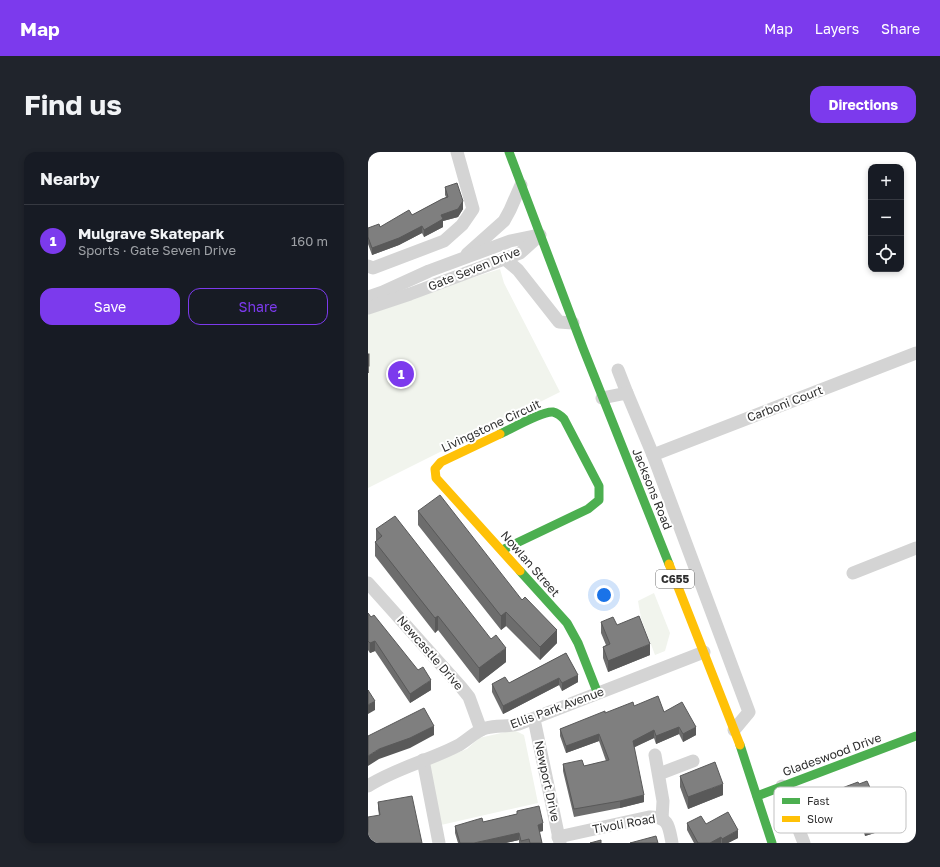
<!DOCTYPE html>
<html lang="en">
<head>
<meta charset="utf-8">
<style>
	:root { --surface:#171b24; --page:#20242c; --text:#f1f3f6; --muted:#9ea1a6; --line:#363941; --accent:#7c3aed }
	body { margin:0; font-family:"Golos Text",sans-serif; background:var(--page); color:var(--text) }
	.controls { position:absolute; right:12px; top:12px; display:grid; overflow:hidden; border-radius:8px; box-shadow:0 2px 6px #0003 }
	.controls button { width:36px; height:36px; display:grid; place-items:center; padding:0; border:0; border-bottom:1px solid var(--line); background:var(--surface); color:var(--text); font:20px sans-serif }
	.you { position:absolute; left:236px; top:443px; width:14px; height:14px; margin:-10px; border:3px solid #fff; border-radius:50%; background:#1a73e8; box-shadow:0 0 0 6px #1a73e833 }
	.badge { display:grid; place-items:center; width:26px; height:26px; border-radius:50%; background:var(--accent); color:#fff; font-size:13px; font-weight:700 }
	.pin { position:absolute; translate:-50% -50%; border:2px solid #fff; box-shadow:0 1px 4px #0006 }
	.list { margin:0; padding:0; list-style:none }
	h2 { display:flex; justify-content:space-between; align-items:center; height:52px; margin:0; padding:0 16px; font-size:17px }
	h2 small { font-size:13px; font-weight:400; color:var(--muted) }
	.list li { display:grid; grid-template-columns:26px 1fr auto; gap:12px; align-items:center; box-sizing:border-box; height:72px; padding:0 16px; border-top:1px solid var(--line) }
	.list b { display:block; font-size:15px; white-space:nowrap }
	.list p { margin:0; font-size:13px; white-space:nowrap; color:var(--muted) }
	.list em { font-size:13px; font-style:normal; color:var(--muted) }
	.actions { display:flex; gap:8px; padding:12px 16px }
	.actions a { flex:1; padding:9px 0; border:1px solid var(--accent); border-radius:12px; text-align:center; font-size:14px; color:var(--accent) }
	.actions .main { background:var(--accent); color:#fff }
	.icon { flex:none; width:22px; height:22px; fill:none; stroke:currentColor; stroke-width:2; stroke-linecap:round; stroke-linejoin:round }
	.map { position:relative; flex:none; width:548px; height:691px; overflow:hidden; border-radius:12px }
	header { display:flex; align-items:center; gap:24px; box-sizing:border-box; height:56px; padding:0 20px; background:var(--accent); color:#fff }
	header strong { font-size:19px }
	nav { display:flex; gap:22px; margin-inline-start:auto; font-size:14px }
	.intro { display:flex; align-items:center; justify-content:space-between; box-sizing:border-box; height:96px; padding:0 24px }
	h1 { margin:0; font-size:28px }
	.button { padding:10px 18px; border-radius:12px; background:var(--accent); color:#fff; font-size:14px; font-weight:700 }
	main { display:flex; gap:24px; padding:0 24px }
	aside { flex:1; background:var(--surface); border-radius:12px; box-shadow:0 2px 6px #0003 }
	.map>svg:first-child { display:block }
</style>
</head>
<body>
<header>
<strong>Map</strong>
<nav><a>Map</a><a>Layers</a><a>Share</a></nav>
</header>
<div class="intro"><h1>Find us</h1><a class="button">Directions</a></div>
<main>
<aside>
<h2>Nearby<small></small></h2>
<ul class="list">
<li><span class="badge">1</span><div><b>Mulgrave Skatepark</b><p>Sports · Gate Seven Drive</p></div><em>160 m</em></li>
</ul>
<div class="actions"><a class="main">Save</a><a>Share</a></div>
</aside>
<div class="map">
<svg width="548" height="691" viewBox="0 0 548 691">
	<rect width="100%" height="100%" fill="#fff"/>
	<g fill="#f1f4ed">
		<path d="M132 117 136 131 192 240 0 336V159Z"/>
		<path d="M286 441 302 481 297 499 287 503 273 466 270 449Z"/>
		<path d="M146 578 156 583 170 651 73 673 60 612 99 597 111 586Z"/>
	</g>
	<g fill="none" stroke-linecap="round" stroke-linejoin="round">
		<g stroke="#d4d4d4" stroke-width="13">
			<path d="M99 102 136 69 142 58 153 33"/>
			<path d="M137 107 150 118 191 170 205 171"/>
			<path d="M0 114 5 116 76 89 94 73 105 57 89 0"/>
			<path d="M0 145 15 140 61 119 142 89 171 83"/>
			<path d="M0 156 42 142 152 101 172 83"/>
			<path d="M250 218 259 241"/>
			<path d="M234 246 259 241 285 303 381 560 366 578"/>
			<path d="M285 303 548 201"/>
			<path d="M485 421 548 396"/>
			<path d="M0 431 93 535 101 545 113 578"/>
			<path d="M166 567 192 691"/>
			<path d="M287 603 295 649 294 667"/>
			<path d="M55 608 71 691"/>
			<path d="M291 622 325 609"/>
			<path d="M0 634C28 616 60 609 89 594 99 589 107 579 118 576 129 573 140 575 151 572L336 500"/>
			<path d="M414 634 436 691"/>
			<path d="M190 685 281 665C301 664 301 675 304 691"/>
		</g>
		<g stroke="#4caf50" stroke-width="9">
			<path d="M141 0 215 196 301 412"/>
			<path d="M132 282C143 277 174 259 185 260 190 261 193 264 196 267L231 334V348L220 357 134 398"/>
			<path d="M152 419 199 471 210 491 230 542"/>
			<path d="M372 593 404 691"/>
			<path d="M389 644 548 584"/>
		</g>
		<g stroke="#ffc107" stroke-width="9">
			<path d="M132 282 73 310 67 317 68 326 152 419"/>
			<path d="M301 412 372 593"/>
		</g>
	</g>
	<g fill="#6d6d6d">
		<path d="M77 35 95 57 90 65 75 69V75L56 85 54 81 31 93 4 103 0 92V76L12 75 44 63 78 45 77 43Z"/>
		<rect x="0" y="202" width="1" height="19"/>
		<path d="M50 359 154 448 189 491 172 508 138 474 133 478 50 373Z"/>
		<path d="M8 377 138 510 111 531 70 478 67 481 7 404V390L8 389Z"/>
		<path d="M0 461 3 465 63 538 42 551 7 499 2 501 0 498Z"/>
		<path d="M233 470 249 473 282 503 240 520 235 506V495L238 493 233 481Z"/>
		<path d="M198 501 210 530 194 539 191 533 135 562 124 540V532L141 531Z"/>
		<path d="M266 554 296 560 328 583 315 590 311 582 288 592 286 586 266 595 276 650 252 656 206 665 195 619V612L216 614 238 609 231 589 198 601 192 584V577L237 561Z"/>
		<path d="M312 624 355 643 320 657 312 635Z"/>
		<path d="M474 636 504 648 510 680 497 684 495 678 487 681 474 647Z"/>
		<path d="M10 650 54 691 11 663 10 657Z"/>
		<path d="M149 659 175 679 171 680 174 691H151V688L138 691H90L87 681V674L115 670 149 662Z"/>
		<path d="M319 671 338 672 370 686 360 691H326L319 678Z"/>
	</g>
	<g fill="#595959">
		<path d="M95 49V57L90 65 75 69V75L56 85V78L73 63Z"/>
		<path d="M54 74V81L31 93 4 103V96Z"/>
		<path d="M138 460V474L133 478V464Z"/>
		<path d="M70 464V478L67 481V466Z"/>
		<path d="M189 478V491L172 508V495Z"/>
		<path d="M7 489V499L2 501V491Z"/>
		<path d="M282 492V503L240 520V509Z"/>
		<path d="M138 496V510L111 531V516Z"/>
		<path d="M210 523V530L194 539V531Z"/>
		<path d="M191 526V533L135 562V554Z"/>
		<path d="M63 528V538L42 551V542Z"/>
		<path d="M7 549V558L0 562V553Z"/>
		<path d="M66 574V583L42 596 11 607 0 614V604L11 597Z"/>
		<path d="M311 575V582L288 592V584Z"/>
		<path d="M328 575V583L315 590V582Z"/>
		<path d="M286 578V586L265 596V589Z"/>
		<path d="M231 582V589L198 601V594Z"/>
		<path d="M355 632V643L320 657V645Z"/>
		<path d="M504 640V651L501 641Z"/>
		<path d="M276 643V650L252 656V649Z"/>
		<path d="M495 667V678L487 681V670Z"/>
		<path d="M510 669V680L497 684V673Z"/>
		<path d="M175 671V679L170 680V673Z"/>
		<path d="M370 678V686L360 691H354V687Z"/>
		<path d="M151 681V688L138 691H106Z"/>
		<path d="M353 685V691H342Z"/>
	</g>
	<g fill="#7f7f7f" stroke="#595959">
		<path d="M89 31 95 49 90 57 73 63 75 67 56 78 54 74 31 86 4 96 0 85V76L11 72 12 75 41 58 44 63 74 47 80 45 77 35Z"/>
		<rect x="0" y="202" width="1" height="12"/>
		<path d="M72 343 154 448 157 445 189 478 172 495 138 460 133 464 50 359Z"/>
		<path d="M27 364 123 487 128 483 138 496 111 516 70 464 67 466 7 390 14 384 8 377Z"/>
		<path d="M0 461 3 465 6 463 50 518 55 515 63 528 42 542 7 489 2 491 0 489Z"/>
		<path d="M271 464 282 492 240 509 235 495 242 492 233 470 245 465 249 473Z"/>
		<path d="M198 501 210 523 194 531 191 526 135 554 124 532 137 525 141 531Z"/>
		<path d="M0 538 7 549 0 553Z"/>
		<path d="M290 544 296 560 314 550 328 575 315 582 311 575 288 584 286 578 265 589 276 643 252 649 206 657 195 612 214 608 216 614 241 608 231 582 198 594 192 577 237 559V561L265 550 266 554Z"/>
		<path d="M56 556 66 574 42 586 11 597 0 604V584Z"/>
		<path d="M347 610 355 632 320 645 312 624Z"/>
		<path d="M499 629 504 640 501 641 510 669 497 673 495 667 487 670 474 636 490 630 491 632Z"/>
		<path d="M44 644 54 691H0V665L12 663 10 650Z"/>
		<path d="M171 654 175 671 170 673 174 691H162L161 687 153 689 151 681 106 691H92L87 674 114 666 115 670 149 662V659Z"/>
		<path d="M360 660 370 678 354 687 353 685 342 691H330L319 671 333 664 338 672Z"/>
		<path d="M288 684 290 691H262Z"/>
		<path d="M233 688V691H222Z"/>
	</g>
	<g text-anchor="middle" stroke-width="4" stroke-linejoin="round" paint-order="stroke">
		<rect fill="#fff" stroke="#6d6d6d" stroke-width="1" x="288" y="418" width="38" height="18" rx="3"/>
		<g font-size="11" font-weight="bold" fill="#2f2f2f">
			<text x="307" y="431">C655</text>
		</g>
		<g font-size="12" fill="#2f2f2f" stroke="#fff">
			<text transform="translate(106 117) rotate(-22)" y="4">Gate Seven Drive</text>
			<text transform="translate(417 252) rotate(-21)" y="4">Carboni Court</text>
			<text transform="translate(123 274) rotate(-25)" y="4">Livingstone Circuit</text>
			<text transform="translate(284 337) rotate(68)" y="4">Jacksons Road</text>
			<text transform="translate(162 412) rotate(49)" y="4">Nowlan Street</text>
			<text transform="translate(62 501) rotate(49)" y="4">Newcastle Drive</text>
			<text transform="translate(189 556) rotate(-20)" y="4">Ellis Park Avenue</text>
			<text transform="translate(464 603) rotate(-20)" y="4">Gladeswood Drive</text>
			<text transform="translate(179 629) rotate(78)" y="4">Newport Drive</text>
			<text transform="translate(256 672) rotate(-10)" y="4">Tivoli Road</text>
		</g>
	</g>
	<rect x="406" y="635" width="132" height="46" rx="6" fill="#fff" stroke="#c1c1c1" stroke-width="1"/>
	<rect x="414" y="646" width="18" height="6" fill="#4caf50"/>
	<rect x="414" y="664" width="18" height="6" fill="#ffc107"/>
	<g font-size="11" fill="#2f2f2f">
		<text x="439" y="653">Fast</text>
		<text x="439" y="671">Slow</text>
	</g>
</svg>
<div class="controls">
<button>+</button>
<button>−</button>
<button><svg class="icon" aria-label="locate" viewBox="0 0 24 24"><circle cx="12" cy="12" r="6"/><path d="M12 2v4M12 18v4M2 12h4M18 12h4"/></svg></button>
</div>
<div class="you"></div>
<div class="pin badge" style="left:33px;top:222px">1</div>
</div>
</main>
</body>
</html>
